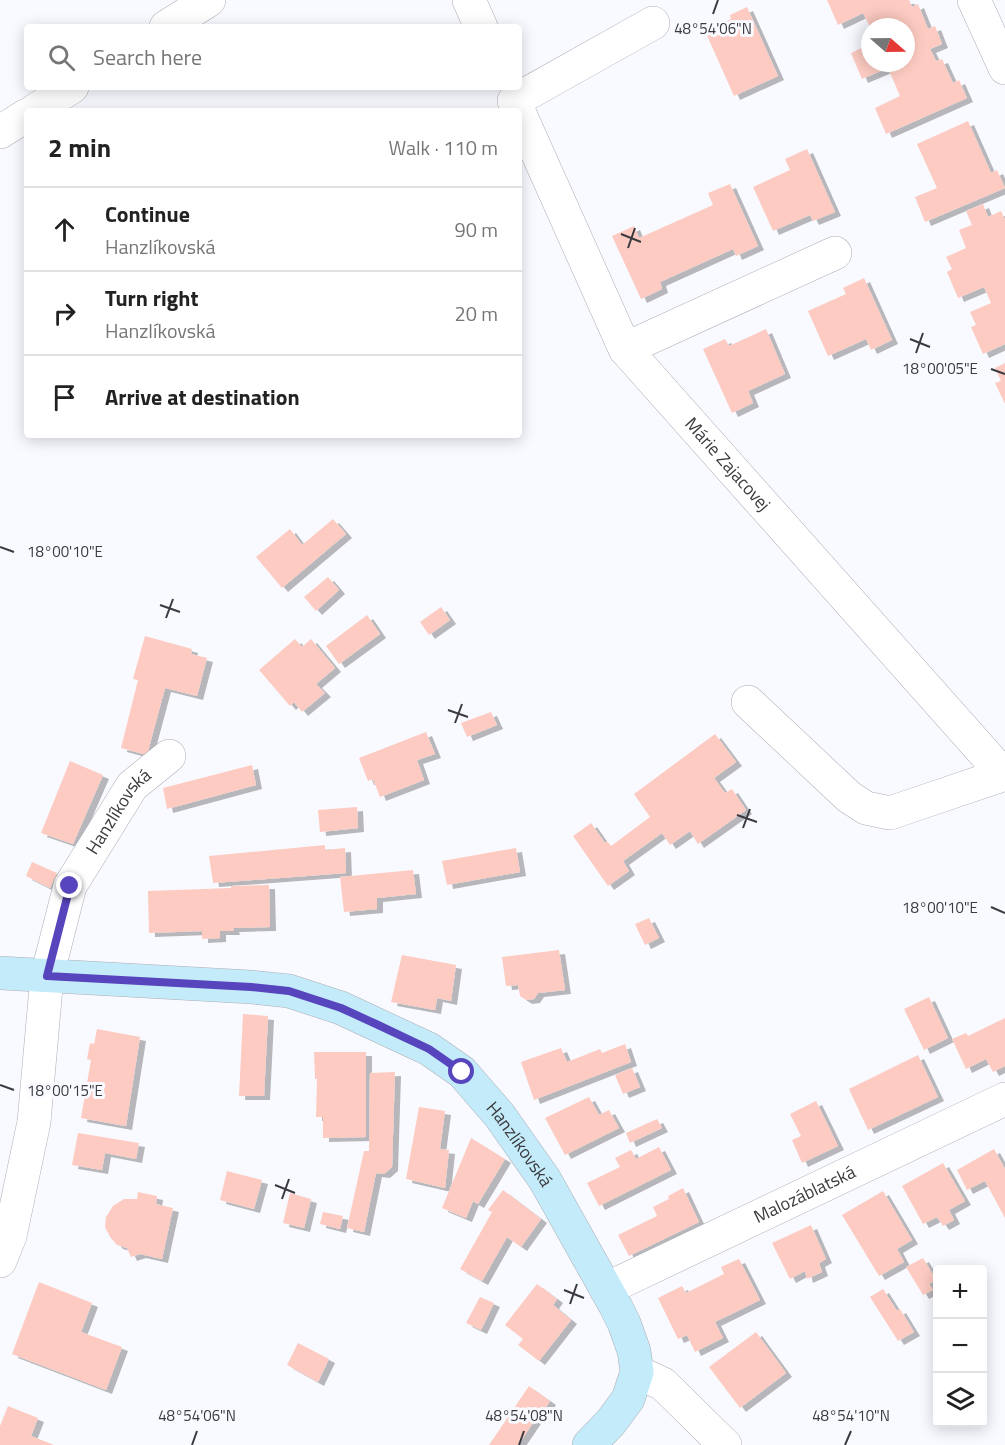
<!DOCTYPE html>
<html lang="en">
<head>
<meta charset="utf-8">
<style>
	:root { --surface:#fff; --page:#f2f2f2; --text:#222; --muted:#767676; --line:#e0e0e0 }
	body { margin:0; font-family:"Titillium Web",sans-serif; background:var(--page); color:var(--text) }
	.controls { position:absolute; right:18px; bottom:18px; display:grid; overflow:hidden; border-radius:6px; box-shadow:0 3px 15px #0003 }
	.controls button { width:54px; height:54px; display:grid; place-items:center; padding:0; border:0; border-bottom:2px solid var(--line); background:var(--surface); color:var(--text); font:30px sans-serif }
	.compass { position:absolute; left:861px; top:18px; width:54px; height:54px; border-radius:50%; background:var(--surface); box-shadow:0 3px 15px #0003; rotate:110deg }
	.stop { position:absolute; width:18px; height:18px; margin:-14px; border:4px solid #5745bd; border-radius:50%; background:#fff }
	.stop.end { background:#5745bd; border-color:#fff; box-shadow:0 2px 6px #0008 }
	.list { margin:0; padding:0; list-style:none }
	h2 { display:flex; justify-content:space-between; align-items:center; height:78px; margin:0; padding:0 24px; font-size:26px }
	h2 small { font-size:20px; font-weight:400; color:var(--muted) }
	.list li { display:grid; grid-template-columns:39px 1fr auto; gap:18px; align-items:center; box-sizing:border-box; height:84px; padding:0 24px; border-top:2px solid var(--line) }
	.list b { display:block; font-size:22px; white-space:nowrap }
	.list p { margin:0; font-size:20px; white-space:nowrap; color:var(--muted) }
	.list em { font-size:20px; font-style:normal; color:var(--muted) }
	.icon { flex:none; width:33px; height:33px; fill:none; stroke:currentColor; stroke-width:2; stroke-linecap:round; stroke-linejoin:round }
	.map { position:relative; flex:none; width:1005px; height:1445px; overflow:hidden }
	.search { position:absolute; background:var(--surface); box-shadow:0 3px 15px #0003; left:24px; top:24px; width:498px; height:66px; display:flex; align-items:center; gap:15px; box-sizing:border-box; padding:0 21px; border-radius:6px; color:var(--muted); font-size:22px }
	.panel { position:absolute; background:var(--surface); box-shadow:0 3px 15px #0003; left:24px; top:108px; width:498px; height:330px; border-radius:6px }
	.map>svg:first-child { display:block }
</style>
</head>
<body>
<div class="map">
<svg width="1005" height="1445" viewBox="0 0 1005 1445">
	<defs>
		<filter id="shadow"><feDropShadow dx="6" dy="4" stdDeviation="0" flood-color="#0004"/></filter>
	</defs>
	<rect width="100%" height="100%" fill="#f9faff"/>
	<g fill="#fdcbc1" filter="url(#shadow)">
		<path d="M827 0H909L912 7 918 4 928 29 935 26 942 44 930 49 936 61 942 59 953 83 959 80 967 98 886 134 875 108 900 96 888 68 862 79 851 53 870 44V63H906V27H870L863 13 838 25Z"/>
		<path d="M747 7 778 76 734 96 705 31 731 19 730 15Z"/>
		<path d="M968 121 991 173 997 170 1005 188 925 222 915 197 937 188 917 144Z"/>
		<path d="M807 149 835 212 813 221 810 215 773 231 753 187 790 170 785 159Z"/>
		<path d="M730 184 758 246 736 256 733 249 660 282 662 289 641 299 612 236 634 226 639 238 713 205 708 193Z"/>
		<path d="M983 204 988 217 1001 211 1005 220V344L983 354 971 327 976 325 970 312 991 303 984 287 958 298 947 272 952 269 946 257 966 248 959 230 972 225 966 211Z"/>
		<path d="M864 278 892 340 871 350 866 339 828 356 808 311 846 294 843 288Z"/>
		<path d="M766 329 785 374 748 391 753 403 732 413 703 349 725 339 729 346Z"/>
		<path d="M1005 363V404L995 383 1001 381 995 368Z"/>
		<path d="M333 519 346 534 282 588 256 557 290 529 302 545Z"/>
		<path d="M328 577 339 590 316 611 304 597Z"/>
		<path d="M441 607 450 620 429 635 420 622Z"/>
		<path d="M367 615 380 634 339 664 326 646Z"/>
		<path d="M145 636 192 649 191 654 207 658 197 696 165 688 147 755 121 748 138 680 133 679Z"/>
		<path d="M295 639 302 647 311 639 335 668 316 684 325 693 302 712 294 702 290 706 259 670Z"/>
		<path d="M491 712 497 725 467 737 461 723Z"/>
		<path d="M426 732 435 754 417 760 424 780 380 797 373 779 368 781 359 758Z"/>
		<path d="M715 734 736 762 714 778 725 793 732 789 746 810 698 844 690 831 670 845 662 833 623 861 629 871 608 886 573 836 591 823 605 843 607 841 611 846 650 817 634 794Z"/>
		<path d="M70 761 103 775 73 844 41 833Z"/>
		<path d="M252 765 256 785 167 809 163 788Z"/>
		<path d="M357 807 358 828 320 832 318 810Z"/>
		<path d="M325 845V850L345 848 346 873 213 883 209 856Z"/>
		<path d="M516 848 520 872 447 885 442 861Z"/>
		<path d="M32 862 57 873 50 888 26 876Z"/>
		<path d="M413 870 416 894 377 898V909L344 912 340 877Z"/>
		<path d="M269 885 270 927 233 928 234 931H220V938L202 939V931L149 933 148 891 231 888V886Z"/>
		<path d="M649 918 659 938 645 945 635 924Z"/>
		<path d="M559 950 565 990 538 993 534 999 526 1000 520 996 518 985 506 986 502 957Z"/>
		<path d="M402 955 456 965 451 1001 437 998 435 1010 391 1002Z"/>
		<path d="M929 997 948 1038 924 1050 904 1009Z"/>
		<path d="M243 1014 268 1016 264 1096H239Z"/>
		<path d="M1005 1018V1066L993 1072 986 1059 966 1069 952 1039 966 1033 968 1036Z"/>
		<path d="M97 1029 140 1037 126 1126 81 1118 91 1060 87 1059 90 1043 94 1044Z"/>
		<path d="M625 1044 631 1062 534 1100 521 1062 561 1048 567 1062 600 1049 602 1053Z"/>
		<path d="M314 1052H366V1137L323 1138V1117H316L317 1079H315Z"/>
		<path d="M918 1055 938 1097 868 1130 849 1089Z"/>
		<path d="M632 1068 640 1087 623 1094 615 1075Z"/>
		<path d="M395 1072 392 1167 384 1174 376 1173 364 1232 347 1228 364 1151H369L370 1073Z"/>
		<path d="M589 1097 599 1115 609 1110 619 1128 565 1155 545 1118Z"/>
		<path d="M816 1101 838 1146 802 1163 792 1140 801 1136 790 1114Z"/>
		<path d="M419 1107 445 1111 440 1149 449 1150 445 1188 406 1179Z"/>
		<path d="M657 1119 662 1128 630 1143 626 1133Z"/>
		<path d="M78 1133 139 1143 136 1159 105 1153 102 1170 72 1165Z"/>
		<path d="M471 1138 505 1159 478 1204 473 1201 466 1218 442 1208Z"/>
		<path d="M659 1147 671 1170 599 1206 587 1183 620 1167 615 1158 631 1150 636 1159Z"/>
		<path d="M994 1149 1005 1169V1218L985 1181 967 1190 957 1170Z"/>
		<path d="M943 1163 965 1201 949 1210 954 1220 943 1226 937 1217 923 1224 902 1186Z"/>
		<path d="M227 1171 262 1180 254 1209 220 1200Z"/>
		<path d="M683 1188 699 1222 629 1256 618 1235 657 1216 653 1207 669 1199 668 1196Z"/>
		<path d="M503 1190 541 1219 521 1247 507 1237 482 1281 460 1269 492 1212 488 1210Z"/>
		<path d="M883 1191 912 1240 897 1249 904 1262 879 1276 842 1215Z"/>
		<path d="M138 1192 157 1196 156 1204 173 1208 162 1259 140 1254 131 1257 127 1248 117 1245 110 1237 105 1227 106 1217 113 1206 124 1199H137Z"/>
		<path d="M290 1193 311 1199 304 1228 283 1223Z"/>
		<path d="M323 1212 343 1216 340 1229 320 1224Z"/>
		<path d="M811 1225 826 1259 819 1263 822 1272 807 1279 805 1271 790 1279 772 1243Z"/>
		<path d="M923 1258 936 1280 929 1284 933 1290 923 1295 906 1267Z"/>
		<path d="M739 1259 760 1300 715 1322 723 1338 695 1352 687 1335 678 1339 658 1298 682 1286 686 1293 724 1274 721 1267Z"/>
		<path d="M39 1282 92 1303 81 1332 122 1347 106 1390 12 1354Z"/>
		<path d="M537 1284 557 1299 553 1305 571 1320 539 1361 518 1345 523 1339 505 1325Z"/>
		<path d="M883 1289 897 1311 900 1309 914 1332 898 1341 870 1297Z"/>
		<path d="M480 1297 494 1303 481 1330 466 1323Z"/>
		<path d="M756 1332 786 1373 740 1408 709 1367Z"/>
		<path d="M298 1343 329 1359 318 1382 287 1365Z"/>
		<path d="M529 1386 550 1401 541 1415 539 1414 518 1445H489Z"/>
		<path d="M8 1406 38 1418 31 1436 54 1445H0V1426Z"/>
	</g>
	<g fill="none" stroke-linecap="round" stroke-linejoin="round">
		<g stroke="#adaeb6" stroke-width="34">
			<g id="street">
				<path d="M469 0 481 27"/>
				<path d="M974 0 1005 68"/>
				<path d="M166 27 209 0"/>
				<path d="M514 101 653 23"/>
				<path d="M34 111 72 87"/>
				<path id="s1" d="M519 112 625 349 1003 774"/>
				<path d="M0 132 27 115"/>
				<path d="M625 349 835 253"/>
				<path d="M748 702 849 797 866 808 890 813 1005 774"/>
				<path id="s2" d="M0 1261 10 1236 34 1122 47 976 70 886 132 786 169 756"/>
				<path id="s3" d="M606 1289 1005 1099"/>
				<path d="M637 1372 663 1384 725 1445"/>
			</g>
		</g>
		<g stroke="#adaeb6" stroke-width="34">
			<g id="secondary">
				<path id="s4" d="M0 973 251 987 289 991 341 1008 429 1049 462 1072 500 1116 545 1180 615 1305 624 1323 634 1351 637 1372 628 1399 611 1422 589 1445"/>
			</g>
		</g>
		<use href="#street" stroke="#fff" stroke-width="33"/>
		<use href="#secondary" stroke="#c4ebf9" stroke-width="33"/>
	</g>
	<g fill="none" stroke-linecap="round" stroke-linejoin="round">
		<path stroke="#5745bd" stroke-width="8" d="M70 886 47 976 251 987 289 991 341 1008 376 1024 429 1049 462 1072"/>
	</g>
	<path fill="none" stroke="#3b3b3f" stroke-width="2" d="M713 14 718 0M621 234 641 242M628 248 635 228M910 339 930 347M916 353 923 333M991 369 1005 374M0 547 14 552M160 605 180 612M166 618 173 599M448 710 468 717M455 723 462 704M737 815 757 822M743 828 750 809M991 907 1005 913M0 1085 14 1090M275 1185 295 1193M282 1199 289 1179M564 1290 584 1298M570 1304 577 1284M192 1445 197 1431M519 1445 524 1431M845 1445 851 1431"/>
	<g text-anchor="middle" stroke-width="6" stroke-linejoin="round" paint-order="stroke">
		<g font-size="18" fill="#3b3b3f" stroke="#f9faff">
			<text dy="6" stroke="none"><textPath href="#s1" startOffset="414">Márie Zajacovej</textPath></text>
			<text dy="6" stroke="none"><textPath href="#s2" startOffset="472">Hanzlíkovská</textPath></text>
			<text dy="6" stroke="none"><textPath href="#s4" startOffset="574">Hanzlíkovská</textPath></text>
			<text dy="6" stroke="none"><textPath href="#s3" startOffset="220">Malozáblatská</textPath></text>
		</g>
	</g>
	<g font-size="15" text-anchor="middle" fill="#3b3b3f" stroke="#f9faff" stroke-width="6" stroke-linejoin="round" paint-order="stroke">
		<text x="713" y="34">48°54'06"N</text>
		<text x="940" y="374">18°00'05"E</text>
		<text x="65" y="557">18°00'10"E</text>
		<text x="940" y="913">18°00'10"E</text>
		<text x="65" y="1096">18°00'15"E</text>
		<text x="197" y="1421">48°54'06"N</text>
		<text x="524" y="1421">48°54'08"N</text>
		<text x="851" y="1421">48°54'10"N</text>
	</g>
</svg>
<div class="controls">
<button>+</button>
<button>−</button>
<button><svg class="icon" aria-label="layers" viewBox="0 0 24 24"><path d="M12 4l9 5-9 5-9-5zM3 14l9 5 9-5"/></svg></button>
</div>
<svg class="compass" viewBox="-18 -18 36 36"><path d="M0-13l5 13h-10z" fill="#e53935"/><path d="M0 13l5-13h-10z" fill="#767676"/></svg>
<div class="stop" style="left:462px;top:1072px"></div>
<div class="stop end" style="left:70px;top:886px"></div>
<div class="search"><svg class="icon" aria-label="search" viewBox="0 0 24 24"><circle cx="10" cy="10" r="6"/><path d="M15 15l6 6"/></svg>Search here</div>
<section class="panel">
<h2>2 min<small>Walk · 110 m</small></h2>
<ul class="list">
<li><svg class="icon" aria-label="ahead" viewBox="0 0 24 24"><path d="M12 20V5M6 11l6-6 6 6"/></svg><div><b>Continue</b><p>Hanzlíkovská</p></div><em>90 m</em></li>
<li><svg class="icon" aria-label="right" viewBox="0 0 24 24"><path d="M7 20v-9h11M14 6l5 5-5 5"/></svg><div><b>Turn right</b><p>Hanzlíkovská</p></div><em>20 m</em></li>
<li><svg class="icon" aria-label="arrive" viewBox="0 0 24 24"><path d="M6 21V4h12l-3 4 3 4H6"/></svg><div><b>Arrive at destination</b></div></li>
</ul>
</section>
</div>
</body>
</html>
